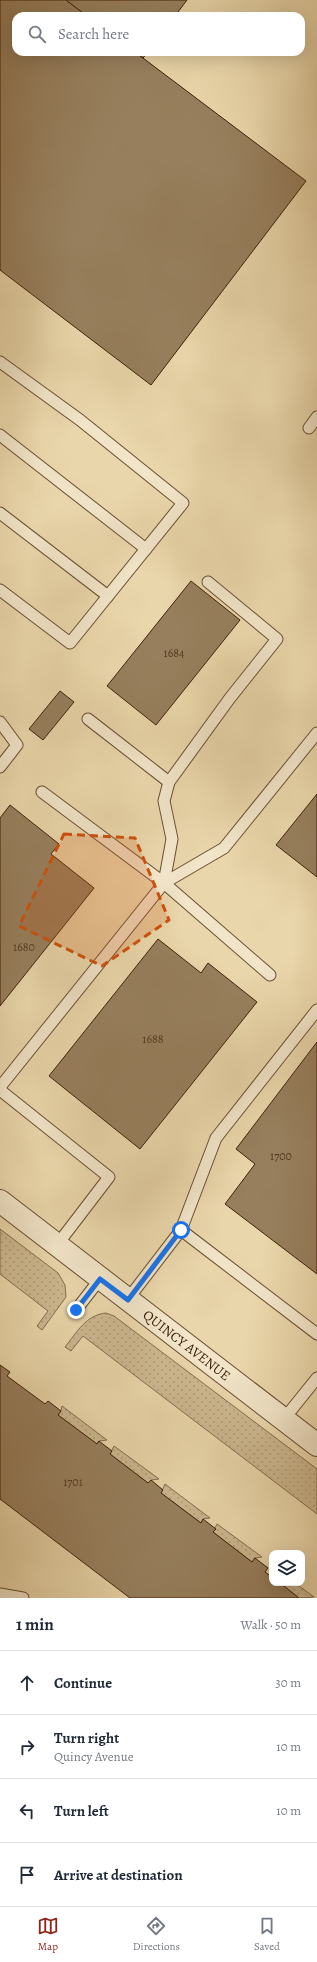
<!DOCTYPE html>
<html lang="en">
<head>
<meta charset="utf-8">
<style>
	:root { --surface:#fff; --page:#f6f6f7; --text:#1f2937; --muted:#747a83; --line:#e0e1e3; --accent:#8f2418 }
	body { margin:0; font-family:Alegreya,serif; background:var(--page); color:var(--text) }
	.controls { position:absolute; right:12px; bottom:12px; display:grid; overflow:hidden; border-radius:8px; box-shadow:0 4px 16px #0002 }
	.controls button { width:36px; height:36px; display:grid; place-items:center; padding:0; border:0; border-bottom:1px solid var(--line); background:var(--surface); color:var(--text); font:20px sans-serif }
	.stop { position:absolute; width:12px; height:12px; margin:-9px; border:3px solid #1a73e8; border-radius:50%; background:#fff }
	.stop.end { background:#1a73e8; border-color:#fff; box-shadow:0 1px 4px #0008 }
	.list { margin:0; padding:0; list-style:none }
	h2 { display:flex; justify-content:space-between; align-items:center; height:52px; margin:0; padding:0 16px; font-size:17px }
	h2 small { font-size:13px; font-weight:400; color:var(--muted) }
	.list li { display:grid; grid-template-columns:26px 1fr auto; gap:12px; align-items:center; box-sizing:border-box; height:64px; padding:0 16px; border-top:1px solid var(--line) }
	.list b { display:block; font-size:15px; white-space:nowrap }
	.list p { margin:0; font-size:13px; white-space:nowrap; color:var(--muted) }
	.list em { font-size:13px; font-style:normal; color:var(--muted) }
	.icon { flex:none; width:22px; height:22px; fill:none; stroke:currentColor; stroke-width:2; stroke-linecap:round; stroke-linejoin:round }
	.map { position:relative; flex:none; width:317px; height:1598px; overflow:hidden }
	.search { position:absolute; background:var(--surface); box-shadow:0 4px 16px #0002; left:12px; right:12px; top:12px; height:44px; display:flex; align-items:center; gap:10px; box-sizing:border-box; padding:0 14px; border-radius:12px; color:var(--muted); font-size:15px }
	.sheet { height:308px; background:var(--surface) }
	nav { display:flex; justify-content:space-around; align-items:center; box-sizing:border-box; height:56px; border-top:1px solid var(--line); background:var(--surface); font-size:11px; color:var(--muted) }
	nav a { display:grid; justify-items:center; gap:2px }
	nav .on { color:var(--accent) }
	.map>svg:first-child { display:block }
</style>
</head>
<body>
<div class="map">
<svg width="317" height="1598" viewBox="0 0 317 1598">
	<defs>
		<pattern id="grass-dots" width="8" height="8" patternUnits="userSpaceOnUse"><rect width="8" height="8" fill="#ccb78f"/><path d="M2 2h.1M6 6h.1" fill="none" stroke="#b09d7a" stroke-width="1.8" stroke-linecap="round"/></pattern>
	</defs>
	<rect width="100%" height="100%" fill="#e9d6aa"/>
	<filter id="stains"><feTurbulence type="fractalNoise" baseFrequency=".005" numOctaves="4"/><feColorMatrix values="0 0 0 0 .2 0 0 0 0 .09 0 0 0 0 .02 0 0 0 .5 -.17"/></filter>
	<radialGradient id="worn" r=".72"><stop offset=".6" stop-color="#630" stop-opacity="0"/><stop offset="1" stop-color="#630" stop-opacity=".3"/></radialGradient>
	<g fill="url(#grass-dots)" stroke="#856c4c">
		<path d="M0 1229 58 1273 65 1285 66 1297 42 1330 37 1326 48 1311 0 1274Z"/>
		<path d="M106 1313 114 1316 317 1469V1514L83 1336 71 1351 65 1347C77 1332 86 1315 106 1313Z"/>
		<path d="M62 1406 107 1440 99 1441 97 1444 58 1415 61 1411Z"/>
		<path d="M114 1446 159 1479 151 1480 148 1483 110 1454Z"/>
		<path d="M165 1484 210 1518 203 1519 201 1523 161 1493Z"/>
		<path d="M217 1524 262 1557 255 1558 252 1562 213 1532Z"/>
		<path d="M280 1583H295L314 1597 299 1598Z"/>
	</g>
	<g fill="#977f5d" stroke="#3e210a">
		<path d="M0 0H66L87 16H16V52H135L306 181 151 385 0 270Z"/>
		<path d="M66 0H187L175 16H87Z"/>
		<path d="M135 52H148L143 58Z"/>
		<path d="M191 581 240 620 156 725 107 686Z"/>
		<path d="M60 691 74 702 43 740 29 729Z"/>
		<path d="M317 794V877L276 845Z"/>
		<path d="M10 805 59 844 51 854 94 888 0 1006V818Z"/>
		<path d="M158 939 201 973 208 963 257 1002 140 1149 49 1076Z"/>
		<path d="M317 1042V1274L225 1204 255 1164 236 1149Z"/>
		<path d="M0 1365 10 1372 7 1376 45 1404 48 1401 61 1411 58 1415 97 1444 99 1441 112 1451 110 1454 148 1483 151 1480 163 1490 161 1493 201 1523 203 1519 216 1529 213 1532 252 1562 255 1558 268 1568 265 1572 272 1577V1583H280L299 1598H130L0 1499Z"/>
	</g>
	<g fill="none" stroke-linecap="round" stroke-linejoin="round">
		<g stroke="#694e32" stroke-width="13">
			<g id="lane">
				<path d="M0 362 80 420 183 503 70 643 0 590"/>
				<path d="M309 428 317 417"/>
				<path d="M0 435 146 549"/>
				<path d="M0 513 108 596"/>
				<path d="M88 719 169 782"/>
				<path d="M0 722 17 745 0 767"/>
				<path d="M42 792 164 883 270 975"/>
				<path d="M164 883 172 839 164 801 169 782 230 698 277 639 208 582"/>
				<path d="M0 1087 164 883 224 848 317 733"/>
				<path d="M0 1090 109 1177 57 1245"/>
				<path d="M181 1230 216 1138 317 1010"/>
				<path d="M128 1299 181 1230 317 1334"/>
				<path d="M76 1310 100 1279"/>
				<path d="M284 1419 317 1378"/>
				<path d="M0 1594 23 1598"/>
			</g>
		</g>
		<g stroke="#694e32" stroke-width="24">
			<g id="street">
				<path id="s1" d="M0 1201 317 1445"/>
			</g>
		</g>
		<use href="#lane" stroke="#f1e4c8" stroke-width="11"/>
		<use href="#street" stroke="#f1e4c8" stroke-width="22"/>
	</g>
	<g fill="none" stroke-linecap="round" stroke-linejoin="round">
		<path stroke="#1a73e8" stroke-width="5" d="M76 1310 100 1279 128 1300 181 1230"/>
	</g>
	<path fill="#ce510c" fill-opacity="0.2" stroke="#ce510c" stroke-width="3" stroke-dasharray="8 5" stroke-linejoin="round" d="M64 834 135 838 169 920 102 966 19 926Z"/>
	<g text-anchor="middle" stroke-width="3" stroke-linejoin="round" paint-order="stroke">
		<g font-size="12" fill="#54381f">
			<text x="174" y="657">1684</text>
			<text x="24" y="951">1680</text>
			<text x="153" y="1043">1688</text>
			<text x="281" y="1160">1700</text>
			<text x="73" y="1486">1701</text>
		</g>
		<g font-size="14" fill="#3e210a" stroke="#f1e4c8">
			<text dy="5" stroke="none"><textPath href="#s1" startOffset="236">QUINCY AVENUE</textPath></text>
		</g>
	</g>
	<rect width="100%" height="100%" filter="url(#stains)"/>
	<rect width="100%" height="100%" fill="url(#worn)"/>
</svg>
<div class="controls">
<button><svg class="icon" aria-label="layers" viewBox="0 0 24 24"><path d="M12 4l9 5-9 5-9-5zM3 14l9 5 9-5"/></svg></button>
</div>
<div class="stop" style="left:181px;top:1230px"></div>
<div class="stop end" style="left:76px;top:1310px"></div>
<div class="search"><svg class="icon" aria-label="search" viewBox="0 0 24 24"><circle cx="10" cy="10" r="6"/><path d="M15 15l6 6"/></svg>Search here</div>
</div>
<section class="sheet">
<h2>1 min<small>Walk · 50 m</small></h2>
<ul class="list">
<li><svg class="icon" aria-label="ahead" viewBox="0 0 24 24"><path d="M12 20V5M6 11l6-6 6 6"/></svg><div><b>Continue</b></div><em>30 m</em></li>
<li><svg class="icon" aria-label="right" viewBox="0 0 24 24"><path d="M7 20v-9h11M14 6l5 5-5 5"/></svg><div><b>Turn right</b><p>Quincy Avenue</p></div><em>10 m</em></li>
<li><svg class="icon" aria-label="left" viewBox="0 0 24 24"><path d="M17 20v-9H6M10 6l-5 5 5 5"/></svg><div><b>Turn left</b></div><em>10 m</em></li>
<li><svg class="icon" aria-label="arrive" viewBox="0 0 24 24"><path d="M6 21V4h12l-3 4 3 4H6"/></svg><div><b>Arrive at destination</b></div></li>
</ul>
</section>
<nav>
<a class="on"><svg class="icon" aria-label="map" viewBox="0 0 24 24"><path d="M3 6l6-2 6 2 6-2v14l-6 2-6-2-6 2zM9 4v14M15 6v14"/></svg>Map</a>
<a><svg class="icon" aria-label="directions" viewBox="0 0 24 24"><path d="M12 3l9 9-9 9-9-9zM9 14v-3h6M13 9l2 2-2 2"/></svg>Directions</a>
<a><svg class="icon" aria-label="saved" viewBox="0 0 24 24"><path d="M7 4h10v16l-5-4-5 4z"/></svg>Saved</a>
</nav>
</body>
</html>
